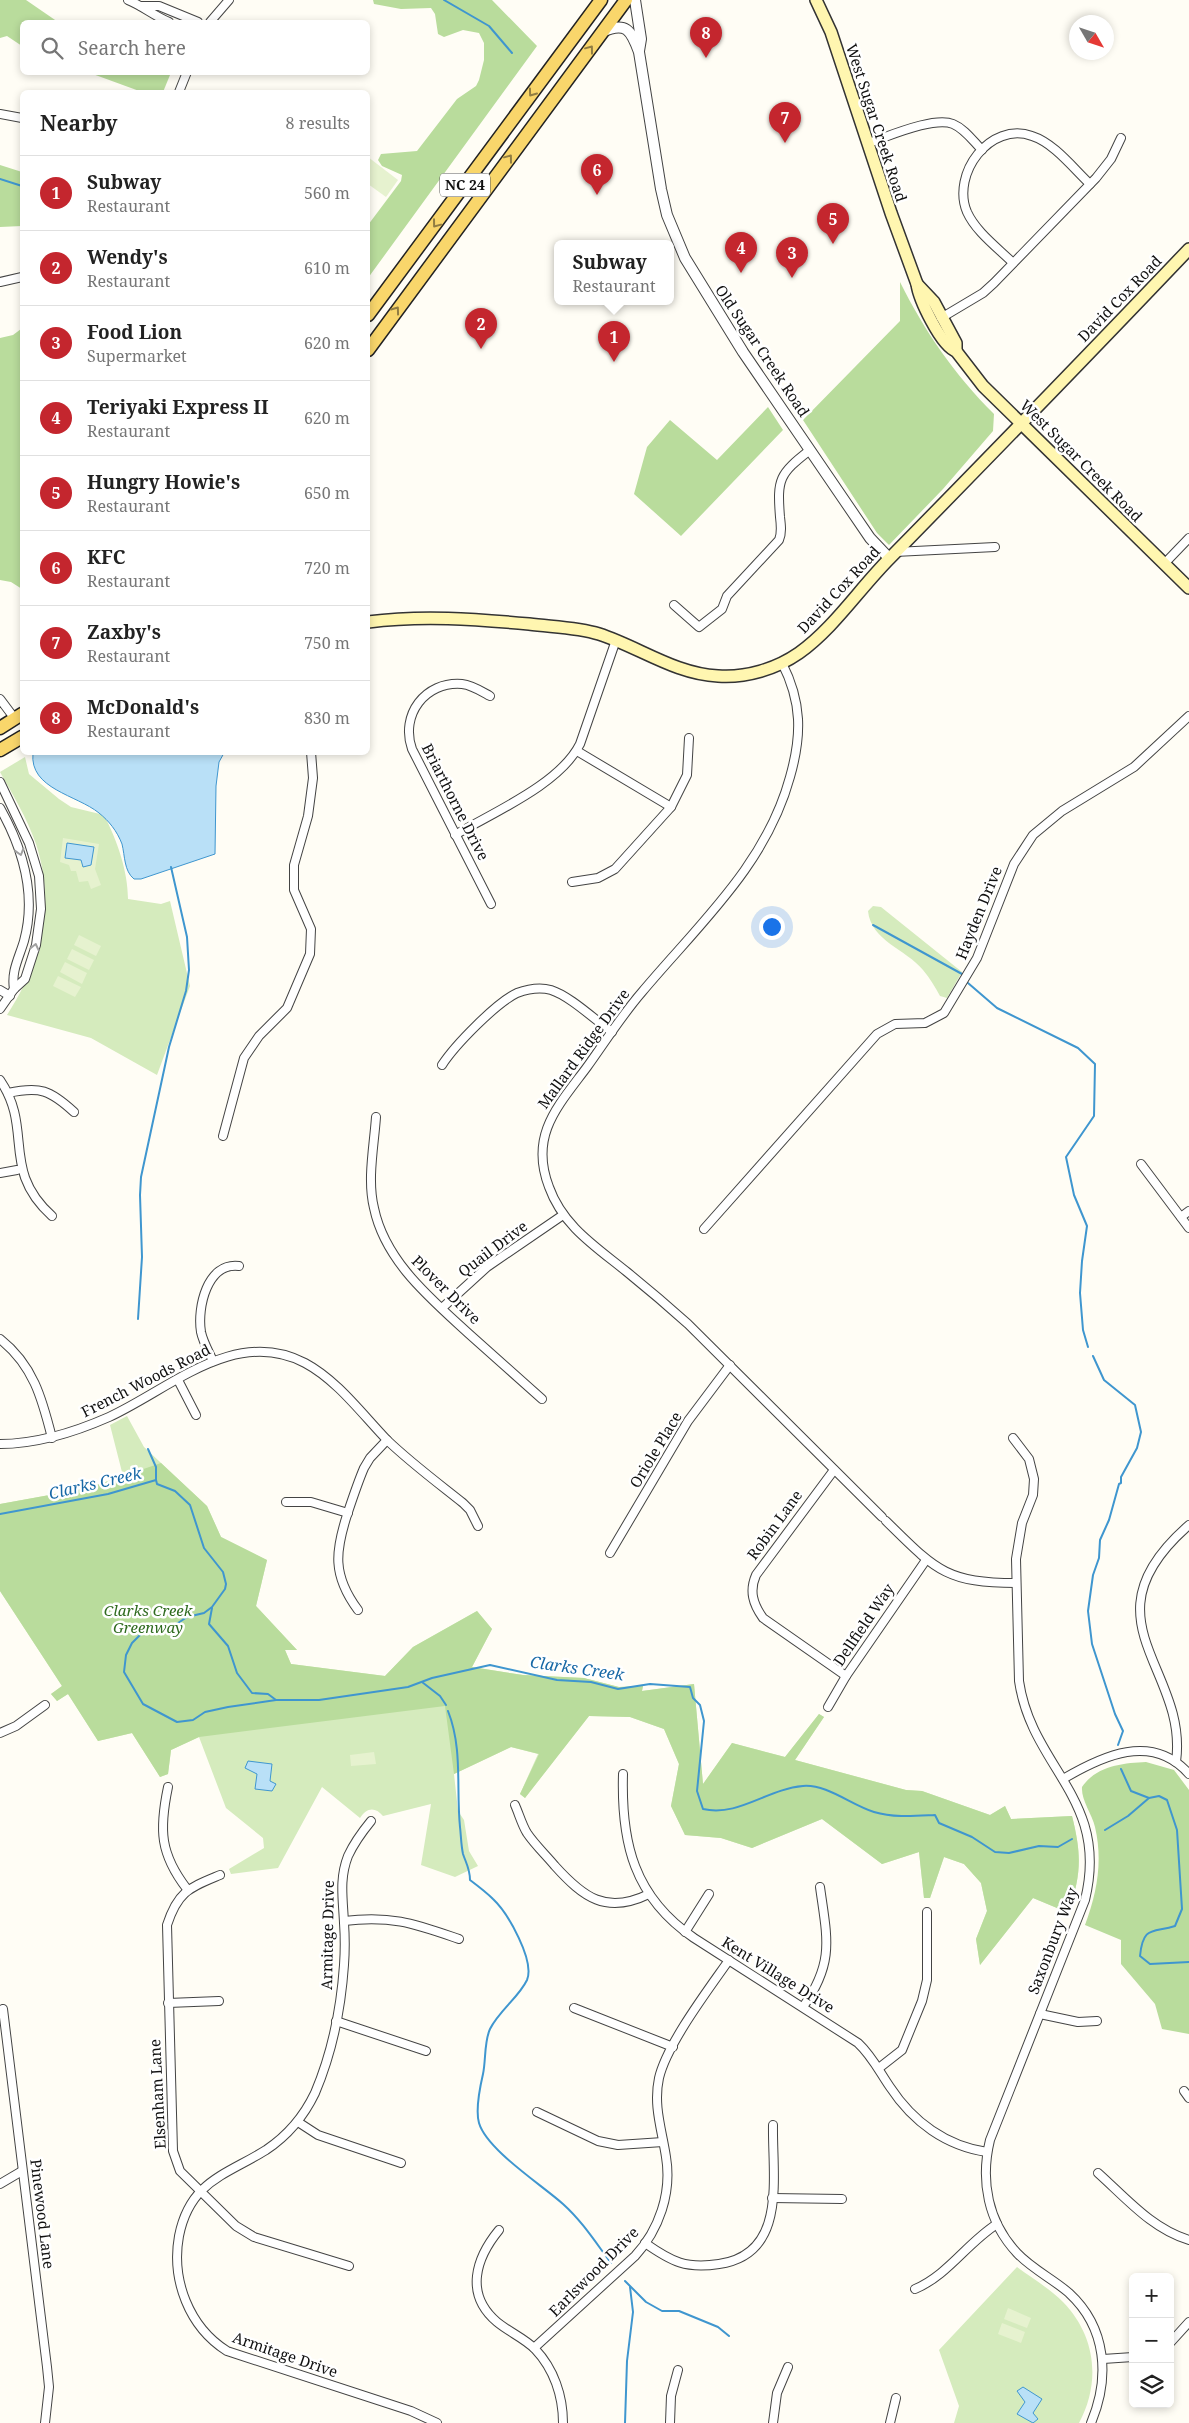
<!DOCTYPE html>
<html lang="en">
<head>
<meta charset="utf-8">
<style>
	:root { --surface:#fff; --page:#f2f2f2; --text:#222; --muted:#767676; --line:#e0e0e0; --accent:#c4262e }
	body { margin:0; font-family:"Noto Serif",serif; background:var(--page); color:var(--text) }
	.controls { position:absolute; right:15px; bottom:15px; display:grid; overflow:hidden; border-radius:8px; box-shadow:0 2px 8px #0003 }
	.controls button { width:45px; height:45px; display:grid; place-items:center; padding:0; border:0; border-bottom:1px solid var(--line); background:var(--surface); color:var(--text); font:25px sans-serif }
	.compass { position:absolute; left:1069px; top:15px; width:45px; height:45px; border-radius:50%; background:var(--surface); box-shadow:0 2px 8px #0003; rotate:129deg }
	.you { position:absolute; left:771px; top:926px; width:18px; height:18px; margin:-12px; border:4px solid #fff; border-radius:50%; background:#1a73e8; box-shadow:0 0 0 8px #1a73e833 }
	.badge { display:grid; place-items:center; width:32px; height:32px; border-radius:50%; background:var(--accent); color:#fff; font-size:16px; font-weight:700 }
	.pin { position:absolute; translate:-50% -41px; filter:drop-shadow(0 1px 2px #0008) }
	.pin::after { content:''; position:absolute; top:26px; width:18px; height:15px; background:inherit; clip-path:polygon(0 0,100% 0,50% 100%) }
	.popup { position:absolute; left:554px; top:240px; width:120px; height:65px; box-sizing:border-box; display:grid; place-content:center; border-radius:8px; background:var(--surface); filter:drop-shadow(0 1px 4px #0005); font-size:16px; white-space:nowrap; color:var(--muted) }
	.popup b { font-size:19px; color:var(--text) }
	.popup::after { content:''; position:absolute; left:50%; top:100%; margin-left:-10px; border:10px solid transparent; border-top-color:var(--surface) }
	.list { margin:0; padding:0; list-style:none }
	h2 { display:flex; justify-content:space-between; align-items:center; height:65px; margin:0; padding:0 20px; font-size:21px }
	h2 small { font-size:16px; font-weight:400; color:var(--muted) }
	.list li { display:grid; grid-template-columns:32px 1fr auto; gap:15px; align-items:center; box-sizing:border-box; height:75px; padding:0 20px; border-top:1px solid var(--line) }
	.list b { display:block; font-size:19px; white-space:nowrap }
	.list p { margin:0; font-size:16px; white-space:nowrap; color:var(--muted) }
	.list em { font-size:16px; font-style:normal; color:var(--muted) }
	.icon { flex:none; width:28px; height:28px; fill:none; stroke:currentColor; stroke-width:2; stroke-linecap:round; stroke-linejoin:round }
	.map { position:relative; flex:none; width:1189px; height:2423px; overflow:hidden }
	.search { position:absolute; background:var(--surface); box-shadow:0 2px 8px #0003; left:20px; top:20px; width:350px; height:55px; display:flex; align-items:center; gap:12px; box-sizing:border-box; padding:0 18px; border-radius:8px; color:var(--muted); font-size:19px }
	.panel { position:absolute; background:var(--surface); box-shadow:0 2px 8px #0003; left:20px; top:90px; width:350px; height:665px; border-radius:8px }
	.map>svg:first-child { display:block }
</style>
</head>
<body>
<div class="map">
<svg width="1189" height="2423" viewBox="0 0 1189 2423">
	<rect width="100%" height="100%" fill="#fffdf5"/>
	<g fill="#d5ebbd">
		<path d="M25 757 29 774 59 799 71 807 104 815C117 840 128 871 128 899L161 904 170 901 190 986 157 1075 91 1038 7 1015C42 961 56 906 36 844 27 818 13 795 0 772Z"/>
		<path d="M873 906 881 907 962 972 947 998 940 996C935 987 930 978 923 970 906 949 871 941 868 911Z"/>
		<path d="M127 1416 144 1447 207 1506 221 1537 267 1560 256 1606 297 1650H285L291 1664 385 1676 413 1647 477 1611 492 1629 472 1667 523 1675 584 1678 619 1687 643 1686 642 1691 694 1684 703 1784 732 1743 785 1757 819 1714 824 1717 795 1760 906 1790 922 1791 990 1815 1005 1806 1011 1819 1072 1816C1082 1856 1081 1873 1069 1913L1033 1898 980 1965 976 1939 987 1911 981 1883 964 1864 944 1857 930 1898H924L919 1852 882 1864 822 1819 752 1848 721 1838 685 1835 671 1806 679 1764 664 1729 630 1717 589 1716 525 1798 520 1794 538 1754 511 1747 454 1774 458 1811 464 1820 469 1851 478 1866 455 1877 421 1865 431 1804 383 1816C375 1806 366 1808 360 1818L322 1787 278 1868 231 1874 229 1869 264 1848 263 1838 226 1808 199 1737 171 1750 168 1774 160 1777 132 1733 98 1741 68 1694 57 1701 51 1694 62 1686 0 1591V1504L88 1488 123 1476 110 1425Z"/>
		<path d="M1017 2267C1032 2278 1050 2289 1063 2302 1096 2336 1101 2382 1079 2423H954L959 2406 939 2350Z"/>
	</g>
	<g fill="#b9dc9c">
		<path d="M0 0H26L58 22H22V46L7 36 0 38Z"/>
		<path d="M373 0H492L537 46 368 278V225L401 181 402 175 382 166 378 160 381 154 417 151 457 99 476 86 479 80 484 60V43L479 33 463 30 444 37 438 34 435 14 431 8 401 9 374 4Z"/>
		<path d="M164 72 170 75 163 92H142L90 73Z"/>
		<path d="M0 165 22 172V226L0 227Z"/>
		<path d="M900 282C925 332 954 374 994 414L993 431 943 489 889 545 877 533 803 420 900 321Z"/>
		<path d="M21 329 22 330V589L11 582 0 580V338L13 335Z"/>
		<path d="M768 407 783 430 681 536 634 494 647 447 670 420 717 460Z"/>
		<path d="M161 1463 207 1506 221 1537 267 1560 256 1606 297 1650H285L291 1664 385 1676 413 1647 477 1611 492 1629 472 1667 523 1675 584 1678 619 1687 643 1686 642 1691 694 1684 703 1784 732 1743 785 1757 819 1714 824 1717 795 1760 906 1790 922 1791 990 1815 1005 1806 1011 1819 1072 1816C1082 1856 1081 1873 1069 1913L1033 1898 980 1965 976 1939 987 1911 981 1883 964 1864 944 1857 930 1898H924L919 1852 882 1864 822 1819 752 1848 721 1838 685 1835 671 1806 679 1764 664 1729 630 1717 589 1716 525 1798 520 1794 539 1754 511 1747 454 1774 445 1706 199 1737 171 1750 168 1774 160 1777 132 1733 98 1741 68 1694 57 1701 51 1694 62 1686 0 1591V1504L88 1488Z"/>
		<path d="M1146 1762 1174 1770 1189 1790V2034L1162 2029 1155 2004 1121 1964V1940L1085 1925C1097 1893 1103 1861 1095 1827 1092 1814 1081 1800 1082 1787 1096 1766 1123 1763 1146 1762Z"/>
	</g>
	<g fill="#e6f2cf">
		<path d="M368 157 398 180 386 197 368 184Z"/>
		<path d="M63 838 99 844 95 869 101 885 91 889 88 881 79 882 76 871H71L69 865 60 862Z"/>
		<path d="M79 935 101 946 96 956 74 945Z"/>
		<path d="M72 949 94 960 89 970 67 959Z"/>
		<path d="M65 962 87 973 82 984 60 972Z"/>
		<path d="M58 976 81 987 75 997 53 986Z"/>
		<path d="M374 1752 376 1764 351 1766 350 1755Z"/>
		<path d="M1008 2308 1031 2318 1027 2328 1004 2319Z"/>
		<path d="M1002 2323 1025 2332 1021 2343 998 2334Z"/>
	</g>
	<g fill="#b9e0f7" stroke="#3f96cf">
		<path d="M33 753H224L219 762 216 786 215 854 141 879H134C124 871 125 856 122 844 117 831 109 821 99 813 77 795 29 789 33 753Z"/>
		<path d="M67 843 94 847 91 865 83 867 81 860 65 858Z"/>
		<path d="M248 1761 272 1764 270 1781 276 1784 272 1791 255 1789 257 1774 245 1768Z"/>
		<path d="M1023 2387 1042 2399 1033 2413 1038 2419 1033 2423 1017 2414 1025 2402 1017 2391Z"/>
	</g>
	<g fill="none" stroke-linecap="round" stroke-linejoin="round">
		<g stroke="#3f96cf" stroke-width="2">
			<path d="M444 0 489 26 512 53"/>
			<path d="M0 179 22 186"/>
			<path d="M873 925 962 974"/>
			<path d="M968 983 997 1008 1078 1048 1095 1064 1094 1116 1066 1157 1074 1195 1087 1226 1082 1261 1080 1293 1083 1330 1088 1347"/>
			<path d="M138 1319 142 1257 140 1195 141 1177 169 1047 186 991 189 970 187 937 171 867"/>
			<path d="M1093 1356 1104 1380 1135 1405 1141 1432 1137 1448 1121 1477V1483L1119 1484 1109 1520 1100 1540 1099 1558 1093 1575 1088 1611 1092 1644 1115 1714 1123 1731 1118 1745"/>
			<path d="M148 1449 156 1467V1480"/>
			<path d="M156 1480 157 1484 175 1491 190 1505 204 1548 223 1572 226 1584 225 1589 212 1607 204 1613 187 1617 172 1627 144 1631 132 1643 126 1655 124 1672 143 1704 177 1722 193 1720 205 1712 228 1707 276 1700H319L408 1687 432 1678 490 1665 557 1680 591 1682 618 1689 650 1684 690 1687 693 1698 700 1705 704 1721 697 1791 703 1809C739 1817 767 1789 803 1786 827 1784 851 1805 874 1812 894 1818 915 1816 935 1815L939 1823 972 1837 995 1852 1009 1853 1039 1846 1058 1847 1072 1839"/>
			<path d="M0 1514 108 1494 156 1480"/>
			<path d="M212 1608 209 1624 228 1646 237 1673 252 1693 268 1694 276 1700"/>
			<path d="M422 1682 440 1696 446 1705"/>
			<path d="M448 1711C463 1749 456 1788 460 1827 461 1835 461 1845 463 1854 466 1863 470 1869 470 1880 478 1886 486 1892 493 1899 508 1913 535 1961 527 1980 519 1997 499 2011 490 2029 484 2042 486 2060 483 2074 480 2087 475 2109 479 2123 487 2150 542 2185 563 2204 582 2221 596 2243 611 2263"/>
			<path d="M1121 1769 1131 1791 1149 1798"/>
			<path d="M1105 1830 1128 1816 1149 1798 1159 1796 1167 1800 1177 1830 1182 1909 1175 1926C1153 1933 1143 1925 1140 1956L1150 1964 1189 1962"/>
			<path d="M625 2281 646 2302 662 2311H679L718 2327 729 2336"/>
			<path d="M625 2423 627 2361 633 2312 630 2287"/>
		</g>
		<g stroke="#444" stroke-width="10">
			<g id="minor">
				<path d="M128 0C143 6 154 16 169 22"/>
				<path d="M141 6H159L198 22"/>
				<path d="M210 22 229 0"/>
				<path d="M179 92 187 72"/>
				<path d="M0 114 22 118"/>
				<path d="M868 143C887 137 934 116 953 124 965 129 973 141 982 150"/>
				<path d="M1013 263C998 248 976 232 967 212 951 174 990 121 1032 136 1054 143 1073 168 1090 184"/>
				<path d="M0 282 22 277"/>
				<path d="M941 318 983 293 994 283 1096 178 1111 159 1121 138"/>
				<path d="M895 552 995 547"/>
				<path d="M1164 564 1189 538"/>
				<path d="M674 605 699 627 722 609 727 596 779 540C782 533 781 525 780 517 777 479 779 474 810 450"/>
				<path d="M782 663C802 702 802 735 790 777 766 865 699 924 642 992 622 1015 605 1042 587 1067 558 1106 529 1135 549 1187 563 1226 595 1246 627 1272 648 1289 668 1306 688 1324L882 1517"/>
				<path d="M490 696C481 691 472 685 462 684 425 681 400 715 412 749L491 904"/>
				<path d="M0 699 15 719"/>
				<path d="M577 751 671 807"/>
				<path d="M0 782 29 843 39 876 41 909 36 945 25 979 14 989 0 1009"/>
				<path d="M0 808C23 849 37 894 24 941 19 958 11 971 14 989"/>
				<path d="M455 835C494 812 560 784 580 744L616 640"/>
				<path d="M572 882 598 878 615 869 671 807 687 775 689 738"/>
				<path d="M0 990 10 996"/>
				<path d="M442 1065C455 1045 496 1003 517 993 528 989 540 987 551 990 570 996 595 1020 612 1032"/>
				<path d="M0 1080C34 1130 0 1169 52 1216"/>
				<path d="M8 1093C40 1086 50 1090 74 1112"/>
				<path d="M376 1117C374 1146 367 1180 374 1208 385 1261 430 1298 468 1333 493 1355 517 1377 542 1399"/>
				<path d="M223 1136 244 1058 259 1036 287 1008 310 954 311 929 294 890V865L308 816 313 778 311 752"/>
				<path d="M1141 1164 1189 1228"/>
				<path d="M0 1173 17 1170"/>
				<path d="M1181 1217 1189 1211"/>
				<path d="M704 1229 877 1034 895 1024 925 1023 944 1013 977 958 1014 864 1033 835 1062 811 1134 767 1189 716"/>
				<path d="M442 1308 487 1267 563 1215"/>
				<path d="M0 1339C33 1365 42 1398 52 1438"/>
				<path d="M213 1361C209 1352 203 1342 201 1332 197 1308 207 1262 239 1266"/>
				<path d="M178 1380 196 1415"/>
				<path d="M1013 1438 1029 1459 1034 1479 1033 1495 1022 1523 1016 1559 1019 1681C1032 1769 1110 1798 1085 1900L990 2140C980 2181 988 2222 1017 2253 1032 2269 1053 2279 1069 2293 1107 2328 1110 2378 1091 2423"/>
				<path d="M0 1444C39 1444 75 1432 109 1417 170 1389 235 1326 305 1363 337 1380 362 1414 387 1440 411 1463 438 1483 463 1503L470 1510 478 1526"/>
				<path d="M834 1470 756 1575C749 1591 753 1604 763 1618L846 1676"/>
				<path d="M286 1502H311L348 1513"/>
				<path d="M886 1521C935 1569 945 1583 1016 1583"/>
				<path d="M610 1553 688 1421 730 1365"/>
				<path d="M358 1610C332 1575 335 1551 348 1512 353 1497 358 1482 364 1468L370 1458 387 1440"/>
				<path d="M828 1707 846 1676 926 1560"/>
				<path d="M0 1733 16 1726 45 1705"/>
				<path d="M1176 1762C1189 1668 1080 1620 1189 1525"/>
				<path d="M623 1774C621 1843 634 1897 694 1938L858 2043C872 2056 879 2071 890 2087 913 2122 946 2146 987 2152"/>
				<path d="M1063 1779C1102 1756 1152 1732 1189 1774"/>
				<path d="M168 1787C159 1830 160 1854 187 1889"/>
				<path d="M515 1805C519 1814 522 1825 527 1833 535 1845 546 1855 555 1866 583 1897 606 1915 649 1894"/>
				<path d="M371 1821C362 1832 354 1843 348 1856 339 1879 343 1899 344 1923 345 1937 345 1951 344 1965 341 2008 332 2053 315 2093 304 2116 287 2136 266 2150 226 2175 190 2181 179 2236 171 2280 189 2327 227 2351L411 2411 437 2423"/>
				<path d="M220 1875C189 1888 178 1891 167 1925L173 2151 180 2171 236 2226 254 2237 349 2266"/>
				<path d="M344 1921C392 1915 415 1924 459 1939"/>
				<path d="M685 1932 709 1894"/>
				<path d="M168 2003 219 2001"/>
				<path d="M803 2007C835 1962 827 1938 820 1887"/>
				<path d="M574 2008 673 2047"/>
				<path d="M3 2009 47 2367 49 2387 45 2423"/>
				<path d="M1040 2014 1078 2022 1097 2021"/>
				<path d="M336 2021 426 2051"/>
				<path d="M879 2068 902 2050 922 2001 927 1980V1912"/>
				<path d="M1184 2091 1189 2098"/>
				<path d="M537 2112 598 2141 618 2145 663 2142"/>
				<path d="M298 2122 318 2135 401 2163"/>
				<path d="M1098 2173C1126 2198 1152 2229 1189 2240"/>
				<path d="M0 2184 22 2171"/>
				<path d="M772 2198 842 2199"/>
				<path d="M499 2230C476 2258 464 2294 497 2322 509 2332 524 2338 535 2349 554 2369 563 2396 563 2423"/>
				<path d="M645 2243C672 2262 686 2269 719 2264 788 2254 772 2177 773 2125"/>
				<path d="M915 2289C948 2275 967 2243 997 2224"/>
				<path d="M1170 2343 1189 2322"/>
				<path d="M534 2348 635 2256C659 2230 672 2193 666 2157 662 2130 653 2106 659 2078 667 2044 708 1990 729 1960"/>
				<path d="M1103 2359 1133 2357"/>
				<path d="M670 2423 671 2396 678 2370"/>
				<path d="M773 2423 777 2393 788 2367"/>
				<path d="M890 2423 896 2398"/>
			</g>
		</g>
		<g stroke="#444" stroke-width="12">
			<g id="tertiary">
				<path d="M635 0 641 39 639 51"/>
				<path d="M602 32C626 21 631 30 639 52L661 189 667 215 685 258 743 352 870 538 889 558"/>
			</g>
		</g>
		<g stroke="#333" stroke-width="14">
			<g id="secondary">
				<path d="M816 0 831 32 891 213 917 284C919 299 941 346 956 351L983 386 1189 588"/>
				<path d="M917 284 934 302 956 343V351"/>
				<path d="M368 622C422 615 474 619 529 624 552 627 577 627 599 634 639 647 675 674 718 676 746 678 776 669 799 653 834 628 859 589 890 558 990 456 1090 353 1189 249"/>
			</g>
		</g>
		<g stroke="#222" stroke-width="15">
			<g id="primary">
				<path d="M368 315 601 0"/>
				<path d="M368 350 626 0"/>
				<path d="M0 728 22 714"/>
				<path d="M0 750 22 737"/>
			</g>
		</g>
		<use href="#minor" stroke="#fff" stroke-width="8"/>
		<use href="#tertiary" stroke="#fff" stroke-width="10"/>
		<use href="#secondary" stroke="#fff6b0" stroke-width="11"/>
		<use href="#primary" stroke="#f9d66b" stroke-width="12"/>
	</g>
	<defs><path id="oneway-chevron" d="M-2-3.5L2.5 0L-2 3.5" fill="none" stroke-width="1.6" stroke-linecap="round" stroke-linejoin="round" transform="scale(1.25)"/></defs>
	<g stroke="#917d42">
		<use href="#oneway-chevron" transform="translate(590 49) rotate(-53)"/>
		<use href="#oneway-chevron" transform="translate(532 93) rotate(126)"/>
		<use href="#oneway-chevron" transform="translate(509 158) rotate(-53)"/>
		<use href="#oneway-chevron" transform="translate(436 224) rotate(127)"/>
		<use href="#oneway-chevron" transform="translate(396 310) rotate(-54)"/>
	</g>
	<g stroke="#a0a0a0">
		<use href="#oneway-chevron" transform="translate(20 852) rotate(73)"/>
		<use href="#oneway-chevron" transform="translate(35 947) rotate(-77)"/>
	</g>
	<g text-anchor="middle" stroke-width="5" stroke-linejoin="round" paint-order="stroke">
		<rect fill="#fff" stroke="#585858" stroke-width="1" x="440" y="173.5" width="50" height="23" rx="4"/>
		<g font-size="14" font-weight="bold" fill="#111">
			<text x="465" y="190">NC 24</text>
		</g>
		<g font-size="15" fill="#111" stroke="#fff">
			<text transform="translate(876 123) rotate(72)" y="5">West Sugar Creek Road</text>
			<text transform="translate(1120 299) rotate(-46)" y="5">David Cox Road</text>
			<text transform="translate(762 351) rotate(56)" y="5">Old Sugar Creek Road</text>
			<text transform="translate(1081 461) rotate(45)" y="5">West Sugar Creek Road</text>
			<text transform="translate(839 590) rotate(-47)" y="5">David Cox Road</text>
			<text transform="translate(455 802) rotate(63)" y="5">Briarthorne Drive</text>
			<text transform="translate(979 913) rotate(-68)" y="5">Hayden Drive</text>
			<text transform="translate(584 1049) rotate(-54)" y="5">Mallard Ridge Drive</text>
			<text transform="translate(493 1249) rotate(-37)" y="5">Quail Drive</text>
			<text transform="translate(446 1290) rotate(45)" y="5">Plover Drive</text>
			<text transform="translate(146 1381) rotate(-27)" y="5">French Woods Road</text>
			<text transform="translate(656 1450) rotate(-59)" y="5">Oriole Place</text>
			<text transform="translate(775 1525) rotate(-54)" y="5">Robin Lane</text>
			<text transform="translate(864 1625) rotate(-56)" y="5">Dellfield Way</text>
			<text transform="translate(328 1935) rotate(-89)" y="5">Armitage Drive</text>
			<text transform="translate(1053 1941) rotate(-69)" y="5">Saxonbury Way</text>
			<text transform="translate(778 1975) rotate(32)" y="5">Kent Village Drive</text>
			<text transform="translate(158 2094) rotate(-93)" y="5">Elsenham Lane</text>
			<text transform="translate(42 2214) rotate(83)" y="5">Pinewood Lane</text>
			<text transform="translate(594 2272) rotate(-45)" y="5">Earlswood Drive</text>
			<text transform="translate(285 2355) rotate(19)" y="5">Armitage Drive</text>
		</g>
		<g font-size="15" font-style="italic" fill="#2f6b1f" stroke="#fff">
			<text x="148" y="1616">Clarks Creek<tspan x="148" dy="17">Greenway</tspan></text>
		</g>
		<g font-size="16" font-style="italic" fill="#1768a6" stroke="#fff">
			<text transform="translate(95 1483) rotate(-13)" y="6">Clarks Creek</text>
			<text transform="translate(577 1668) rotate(8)" y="6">Clarks Creek</text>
		</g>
	</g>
</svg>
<div class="controls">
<button>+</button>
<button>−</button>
<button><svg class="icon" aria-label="layers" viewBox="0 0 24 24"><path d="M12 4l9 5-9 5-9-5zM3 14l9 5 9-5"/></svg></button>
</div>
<svg class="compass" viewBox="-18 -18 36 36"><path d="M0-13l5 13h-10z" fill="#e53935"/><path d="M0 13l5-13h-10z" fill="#767676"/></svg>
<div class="you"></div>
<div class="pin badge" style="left:614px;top:362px">1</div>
<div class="popup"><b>Subway</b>Restaurant</div>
<div class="pin badge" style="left:481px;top:349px">2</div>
<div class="pin badge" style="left:792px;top:278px">3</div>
<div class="pin badge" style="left:741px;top:273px">4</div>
<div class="pin badge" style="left:833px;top:244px">5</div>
<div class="pin badge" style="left:597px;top:195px">6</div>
<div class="pin badge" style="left:785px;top:143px">7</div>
<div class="pin badge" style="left:706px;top:58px">8</div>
<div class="search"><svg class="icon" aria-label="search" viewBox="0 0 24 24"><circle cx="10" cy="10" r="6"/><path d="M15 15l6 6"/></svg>Search here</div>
<section class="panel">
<h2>Nearby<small>8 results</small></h2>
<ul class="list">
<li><span class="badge">1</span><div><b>Subway</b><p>Restaurant</p></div><em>560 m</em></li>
<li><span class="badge">2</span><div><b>Wendy's</b><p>Restaurant</p></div><em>610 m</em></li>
<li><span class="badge">3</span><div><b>Food Lion</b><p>Supermarket</p></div><em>620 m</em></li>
<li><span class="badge">4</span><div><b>Teriyaki Express II</b><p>Restaurant</p></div><em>620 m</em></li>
<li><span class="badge">5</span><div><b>Hungry Howie's</b><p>Restaurant</p></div><em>650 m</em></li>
<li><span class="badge">6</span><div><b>KFC</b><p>Restaurant</p></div><em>720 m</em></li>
<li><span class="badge">7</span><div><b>Zaxby's</b><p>Restaurant</p></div><em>750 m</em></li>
<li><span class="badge">8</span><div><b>McDonald's</b><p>Restaurant</p></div><em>830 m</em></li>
</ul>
</section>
</div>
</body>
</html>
